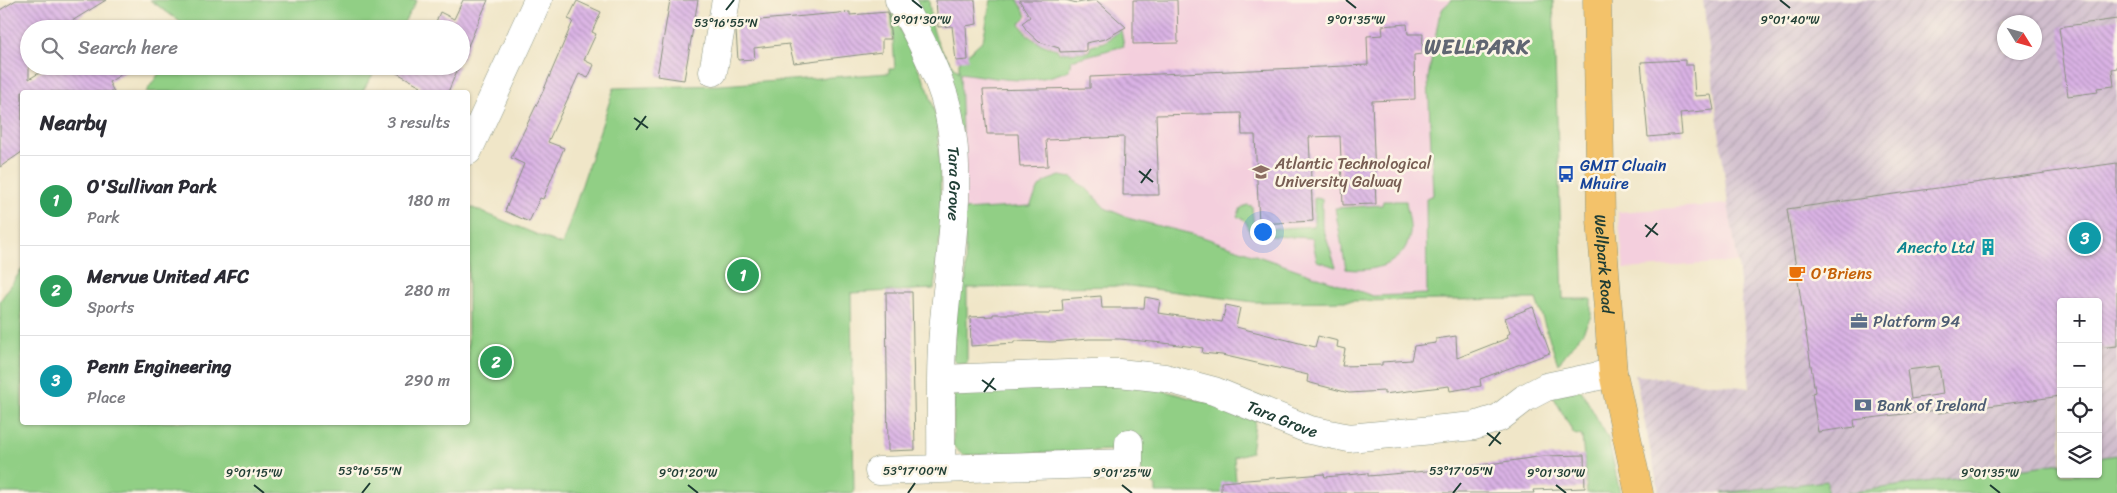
<!DOCTYPE html>
<html lang="en">
<head>
<meta charset="utf-8">
<style>
	:root { --surface:#fff; --page:#f2f2f3; --text:#2b2b33; --muted:#7c7c81; --line:#e1e1e2; --accent:#b5179e }
	body { margin:0; font-family:Sriracha,sans-serif; background:var(--page); color:var(--text) }
	.controls { position:absolute; right:15px; bottom:15px; display:grid; overflow:hidden; border-radius:5px; box-shadow:0 1px 4px #0004 }
	.controls button { width:45px; height:45px; display:grid; place-items:center; padding:0; border:0; border-bottom:1px solid var(--line); background:var(--surface); color:var(--text); font:25px sans-serif }
	.compass { position:absolute; left:1997px; top:15px; width:45px; height:45px; border-radius:50%; background:var(--surface); box-shadow:0 1px 4px #0004; rotate:127deg }
	.you { position:absolute; left:1262px; top:231px; width:18px; height:18px; margin:-12px; border:4px solid #fff; border-radius:50%; background:#1a73e8; box-shadow:0 0 0 8px #1a73e833 }
	.badge { display:grid; place-items:center; width:32px; height:32px; border-radius:50%; background:var(--accent); color:#fff; font-size:16px; font-weight:700 }
	.pin { position:absolute; translate:-50% -50%; border:2px solid #fff; box-shadow:0 1px 5px #0006 }
	.list { margin:0; padding:0; list-style:none }
	h2 { display:flex; justify-content:space-between; align-items:center; height:65px; margin:0; padding:0 20px; font-size:21px }
	h2 small { font-size:16px; font-weight:400; color:var(--muted) }
	.list li { display:grid; grid-template-columns:32px 1fr auto; gap:15px; align-items:center; box-sizing:border-box; height:90px; padding:0 20px; border-top:1px solid var(--line) }
	.list b { display:block; font-size:19px; white-space:nowrap }
	.list p { margin:0; font-size:16px; white-space:nowrap; color:var(--muted) }
	.list em { font-size:16px; font-style:normal; color:var(--muted) }
	.icon { flex:none; width:28px; height:28px; fill:none; stroke:currentColor; stroke-width:2; stroke-linecap:round; stroke-linejoin:round }
	.map { position:relative; flex:none; width:2117px; height:493px; overflow:hidden }
	.search { position:absolute; background:var(--surface); box-shadow:0 1px 4px #0004; left:20px; top:20px; width:450px; height:55px; display:flex; align-items:center; gap:12px; box-sizing:border-box; padding:0 18px; border-radius:28px; color:var(--muted); font-size:19px }
	.panel { position:absolute; background:var(--surface); box-shadow:0 1px 4px #0004; left:20px; top:90px; width:450px; height:335px; border-radius:5px }
	.map>svg:first-child { display:block }
</style>
</head>
<body>
<div class="map">
<svg width="2117" height="493" viewBox="0 0 2117 493">
	<defs>
		<pattern id="industrial-furrows" width="10" height="10" patternUnits="userSpaceOnUse" patternTransform="scale(1.25)"><rect width="10" height="10" fill="#d0bdcd"/><path d="M-1 1l2-2M0 10L10 0M9 11l2-2" fill="none" stroke="#b2a3b1"/></pattern>
		<pattern id="building-back-hatch" width="6" height="6" patternUnits="userSpaceOnUse" patternTransform="scale(1.25)"><rect width="6" height="6" fill="#dab2e5"/><path d="M-1 5l2 2M0 0l6 6M5-1l2 2" fill="none" stroke="#b092ba"/></pattern>
	</defs>
	<rect width="100%" height="100%" fill="#fcf5e5"/>
	<filter id="ink" filterUnits="userSpaceOnUse"><feTurbulence type="fractalNoise" baseFrequency=".02" numOctaves="2"/><feDisplacementMap in="SourceGraphic" scale="10" xChannelSelector="R" yChannelSelector="G"/><feConvolveMatrix kernelMatrix="1 2 1 2 8 2 1 2 1" color-interpolation-filters="sRGB"/></filter>
	<filter id="wash" filterUnits="userSpaceOnUse"><feTurbulence type="fractalNoise" baseFrequency=".0096" numOctaves="4" result="noise"/><feDisplacementMap in="SourceGraphic" scale="20" xChannelSelector="R" yChannelSelector="G"/><feGaussianBlur stdDeviation="1.12" result="paint"/><feColorMatrix in="noise" values="0 0 0 0 0 0 0 0 0 0 0 0 0 0 0 0 0 1.4 0 .05"/><feComposite in="paint" operator="in"/></filter>
	<g filter="url(#wash)">
		<rect width="100%" height="100%" fill="#f0e6c8"/>
		<g fill="#f4cfdd">
			<path d="M991 0H1553L1563 299 1254 302 1130 286 966 288 959 62 983 40Z"/>
			<path d="M1728 204 1738 262 1624 269 1618 212Z"/>
		</g>
		<path fill="url(#industrial-furrows)" fill-rule="evenodd" d="M1703 0H2117V493H1659L1635 375 1750 388 1738 262 1728 204ZM2004 22H2034V52H2004ZM2061 302H2098V474H2061Z"/>
		<g fill="#91cf85" stroke="#58865c">
			<path d="M150 0H417L400 29H190Z"/>
			<path d="M910 0H929C932 34 936 47 959 72V62L983 40 991 0H1018L1027 16 1020 23C1027 39 1041 45 1057 49L1059 53 1089 52 1091 45 1105 42 1121 30 1124 46 1071 60 1069 70C1030 87 1000 78 960 73L962 135Z"/>
			<path d="M1452 0H1553L1563 299H1591V316L1583 332 1558 364 1536 299 1254 302 1130 286 967 288V364L957 363 953 359 958 283 966 282 964 210 1030 206 1039 187 1046 181 1060 176 1072 178 1088 190 1105 208 1131 219 1200 236 1373 296 1427 294 1426 198 1433 195 1428 78 1439 17 1443 8Z"/>
			<path d="M891 10 928 89 937 120 940 171 941 229 934 289 851 293 854 493H0V301L22 269V422H468V206L562 245 614 88 721 85 889 73V69H895Z"/>
			<path d="M164 66H378L362 92H146Z"/>
			<path d="M1314 198 1322 199V225L1336 267 1317 261 1312 238 1251 235 1246 222 1237 216 1241 208 1247 205 1252 206 1254 230 1314 226Z"/>
			<path d="M1383 201H1406C1407 211 1411 223 1410 233 1406 264 1373 273 1346 269L1335 208 1382 205Z"/>
			<path d="M1125 380 1256 416 1251 452 1234 457 1237 493H1156V486L1142 474 1137 437 1116 450 963 455 953 446 954 396 957 390Z"/>
			<path d="M1581 390 1608 438 1620 493H1587L1582 436 1574 434 1552 394Z"/>
			<path d="M2117 455V493H1847L2061 463V474H2098V458Z"/>
			<path d="M1827 481V493H1722Z"/>
		</g>
		<g id="blocks">
			<g fill="url(#building-back-hatch)" fill-rule="evenodd">
				<path d="M16 0H106L59 29H29V79L51 66H136L109 82 114 92H22V152L0 167V10Z"/>
				<path d="M463 0H488L461 62V29H433L440 12 454 19Z"/>
				<path d="M670 0H698L684 80 657 76Z"/>
				<path d="M936 0H975L977 24 966 26 968 60 956 61 952 26 938 27Z"/>
				<path d="M1019 0H1065L1077 3 1096 0 1126 27 1105 39 1086 43V51L1060 52 1059 48 1039 42 1027 31 1022 23 1030 17Z"/>
				<path d="M1133 0H1177L1178 43 1133 44Z"/>
				<path d="M577 1 601 12 592 32 596 34 584 60 594 65 588 78 579 74 548 142 564 148 543 199 540 198 529 222 505 211 524 164 511 158 544 89 573 21 568 19Z"/>
				<path d="M850 12V15L888 12 891 39H882V52L794 63 789 44 754 48 755 59 738 60 736 31 738 22Z"/>
				<path d="M2117 19V68L2112 69 2114 86 2097 88 2098 92 2068 96 2059 27Z"/>
				<path d="M1407 24 1408 34H1423L1422 54 1414 55 1415 99 1372 101 1376 204 1343 205 1340 136 1309 137 1313 221 1259 224 1255 135H1242L1241 113 1156 115 1159 195H1123L1124 137 1046 140 1048 166 1020 167 1018 134H987L983 90 1090 88V77L1368 65 1367 36 1383 35 1382 26Z"/>
				<path d="M1685 60V65H1693L1695 96 1711 95 1714 110 1680 113 1682 134 1648 137 1641 62Z"/>
				<path d="M384 66H459L448 92H418L421 86Z"/>
				<path d="M2117 163V346L2098 348V302H2061V396L1938 413 1937 410 1854 420 1855 427 1818 432 1812 393 1815 392 1787 209ZM1939 366 1943 394 1911 399 1907 370Z"/>
				<path d="M886 292H912L915 450 888 451Z"/>
				<path d="M1101 296 1102 308H1144L1145 297 1160 300 1158 313 1222 322 1226 305 1240 308 1236 327 1315 347 1318 336 1338 341 1337 347 1345 349 1342 366 1382 365V362L1411 360 1414 346 1436 343V339L1456 336 1457 358 1508 338 1507 335 1510 333 1505 318 1533 307 1550 353 1480 379 1481 386 1450 391 1449 386 1384 394V391L1349 393 1307 382 1308 375 1222 355 1202 353 1203 348 1163 343 1120 339H1089L1052 342 1014 341V343L971 346 970 317 993 316V314H1050V312L1063 311 1062 299Z"/>
				<path d="M1584 455 1585 488 1533 490 1534 493H1221V482L1324 474 1325 477 1368 473V476L1462 468 1544 456Z"/>
			</g>
		</g>
	</g>
	<g filter="url(#ink)">
		<use href="#blocks" fill-opacity="0" stroke="#88927e" stroke-width="1"/>
		<g fill="none" stroke-linecap="round" stroke-linejoin="round">
			<g stroke="#88927e" stroke-width="29">
				<g id="minor">
					<path id="s1" d="M899 0C916 30 933 62 944 96 967 171 949 256 943 332 939 377 942 423 941 468"/>
					<path d="M713 72 726 0"/>
					<path d="M468 151 538 0"/>
					<path id="s2" d="M942 379 1092 373H1119L1165 378 1214 391 1310 430 1349 438 1474 426 1499 418 1525 398 1546 387 1613 373"/>
					<path d="M879 471 1129 463V443"/>
				</g>
			</g>
			<g stroke="#88927e" stroke-width="29">
				<g id="major">
					<path id="s3" d="M1597 0 1601 220 1613 373 1639 493"/>
				</g>
			</g>
			<use href="#minor" stroke="#fff" stroke-width="28"/>
			<use href="#major" stroke="#f3c26a" stroke-width="28"/>
		</g>
	</g>
	<path fill="none" stroke="#1f3d34" stroke-width="2" d="M912 0 922 8M1346 0 1356 8M1780 0 1790 8M726 10 734 0M634 118 648 128M636 130 646 116M1139 171 1153 182M1141 183 1151 169M1645 225 1658 235M1646 237 1657 223M982 380 996 390M984 392 994 378M1487 433 1501 444M1489 446 1500 432M254 485 264 493M688 485 698 493M1122 485 1132 493M1556 485 1566 493M1990 485 2000 493M362 493 370 483M908 493 915 483M1453 493 1461 483"/>
	<defs>
		<g id="university-bare" transform="scale(1.35)"><path d="M0-5L7-2L0 1L-7-2ZM-4 1L0 2.5L4 1V4Q0 6-4 4Z" fill="#8d6e63" stroke="#fcf5e5" stroke-width="2.5" paint-order="stroke"/></g>
		<g id="bus-bare" transform="scale(1.35)"><path d="M-5-6H5V4H4V6H2V4H-2V6H-4V4H-5ZM-3.5-4V0h7V-4ZM-3.5 1.2v1.5H-2V1.2ZM2 1.2v1.5H3.5V1.2Z" fill="#1a4fb4" stroke="#fcf5e5" stroke-width="2.5" paint-order="stroke"/></g>
		<g id="building-bare" transform="scale(1.35)"><path d="M-4-6H4V6H1V3H-1V6H-4ZM-2.5-4.3h1.7v1.8h-1.7ZM.8-4.3h1.7v1.8H.8ZM-2.5-1h1.7V.8h-1.7ZM.8-1h1.7V.8H.8Z" fill="#0f9aa8" stroke="#fcf5e5" stroke-width="2.5" paint-order="stroke"/></g>
		<g id="cafe-bare" transform="scale(1.35)"><path d="M-5.5-4.5H6V0H3Q3 3.5 0 3.5H-2.5Q-5.5 3.5-5.5 0ZM3-3.2v2h1.7v-2ZM-6 4.5H4V6H-6Z" fill="#e8710a" stroke="#fcf5e5" stroke-width="2.5" paint-order="stroke"/></g>
		<g id="office-bare" transform="scale(1.35)"><path d="M-6-3h4V-5.5h4V-3h4V5H-6ZM-1-4.5V-3h2v-1.5ZM-6 0V1H6V0Z" fill="#5c6f8a" stroke="#fcf5e5" stroke-width="2.5" paint-order="stroke"/></g>
		<g id="bank-bare" transform="scale(1.35)"><path d="M-6-4H6V4H-6ZM0-2.3a2.3 2.3 0 1 0 0 4.6a2.3 2.3 0 1 0 0-4.6Z" fill="#5c6f8a" stroke="#fcf5e5" stroke-width="2.5" paint-order="stroke"/></g>
	</defs>
	<g fill-rule="evenodd">
		<use href="#university-bare" x="1261" y="172"/>
		<use href="#bus-bare" x="1566" y="174"/>
		<use href="#building-bare" x="1988" y="247"/>
		<use href="#cafe-bare" x="1797" y="273"/>
		<use href="#office-bare" x="1859" y="321"/>
		<use href="#bank-bare" x="1863" y="405"/>
	</g>
	<g text-anchor="middle" stroke-width="5" stroke-linejoin="round" paint-order="stroke">
		<g font-size="16" fill="#785e54" stroke="#fcf5e5" text-anchor="start">
			<text x="1275" y="169">Atlantic Technological<tspan x="1275" dy="18">University Galway</tspan></text>
		</g>
		<g font-size="16" fill="#164399" stroke="#fcf5e5" text-anchor="start">
			<text x="1580" y="171">GMIT Cluain<tspan x="1580" dy="18">Mhuire</tspan></text>
		</g>
		<g font-size="16" fill="#1f3d34" stroke="#fcf5e5">
			<text dy="6" stroke="none"><textPath href="#s1" startOffset="195">Tara Grove</textPath></text>
			<text dy="6" stroke="none"><textPath href="#s3" startOffset="264">Wellpark Road</textPath></text>
			<text dy="6" stroke="none"><textPath href="#s2" startOffset="348">Tara Grove</textPath></text>
		</g>
		<g font-size="16" fill="#0d838f" stroke="#fcf5e5" text-anchor="end">
			<text x="1974" y="253">Anecto Ltd</text>
		</g>
		<g font-size="16" fill="#c56008" stroke="#fcf5e5" text-anchor="start">
			<text x="1811" y="279">O'Briens</text>
		</g>
		<g font-size="16" fill="#4e5e75" stroke="#fcf5e5" text-anchor="start">
			<text x="1873" y="327">Platform 94</text>
			<text x="1877" y="411">Bank of Ireland</text>
		</g>
		<g font-size="21" font-weight="bold" letter-spacing="1" fill="#606672" stroke="#fcf5e5">
			<text x="1477" y="54">WELLPARK</text>
		</g>
	</g>
	<g font-size="12" text-anchor="middle" fill="#1f3d34" stroke="#fcf5e5" stroke-width="5" stroke-linejoin="round" paint-order="stroke">
		<text x="1356" y="24">9°01'35"W</text>
		<text x="1790" y="24">9°01'40"W</text>
		<text x="922" y="24">9°01'30"W</text>
		<text x="726" y="27">53°16'55"N</text>
		<text x="370" y="475">53°16'55"N</text>
		<text x="915" y="475">53°17'00"N</text>
		<text x="1461" y="475">53°17'05"N</text>
		<text x="254" y="477">9°01'15"W</text>
		<text x="688" y="477">9°01'20"W</text>
		<text x="1122" y="477">9°01'25"W</text>
		<text x="1556" y="477">9°01'30"W</text>
		<text x="1990" y="477">9°01'35"W</text>
	</g>
</svg>
<div class="controls">
<button>+</button>
<button>−</button>
<button><svg class="icon" aria-label="locate" viewBox="0 0 24 24"><circle cx="12" cy="12" r="6"/><path d="M12 2v4M12 18v4M2 12h4M18 12h4"/></svg></button>
<button><svg class="icon" aria-label="layers" viewBox="0 0 24 24"><path d="M12 4l9 5-9 5-9-5zM3 14l9 5 9-5"/></svg></button>
</div>
<svg class="compass" viewBox="-18 -18 36 36"><path d="M0-13l5 13h-10z" fill="#e53935"/><path d="M0 13l5-13h-10z" fill="#7c7c81"/></svg>
<div class="you"></div>
<div class="pin badge" style="left:743px;top:275px;background:#2e9e5b">1</div>
<div class="pin badge" style="left:496px;top:362px;background:#2e9e5b">2</div>
<div class="pin badge" style="left:2085px;top:238px;background:#0f9aa8">3</div>
<div class="search"><svg class="icon" aria-label="search" viewBox="0 0 24 24"><circle cx="10" cy="10" r="6"/><path d="M15 15l6 6"/></svg>Search here</div>
<section class="panel">
<h2>Nearby<small>3 results</small></h2>
<ul class="list">
<li><span class="badge" style="background:#2e9e5b">1</span><div><b>O'Sullivan Park</b><p>Park</p></div><em>180 m</em></li>
<li><span class="badge" style="background:#2e9e5b">2</span><div><b>Mervue United AFC</b><p>Sports</p></div><em>280 m</em></li>
<li><span class="badge" style="background:#0f9aa8">3</span><div><b>Penn Engineering</b><p>Place</p></div><em>290 m</em></li>
</ul>
</section>
</div>
</body>
</html>
